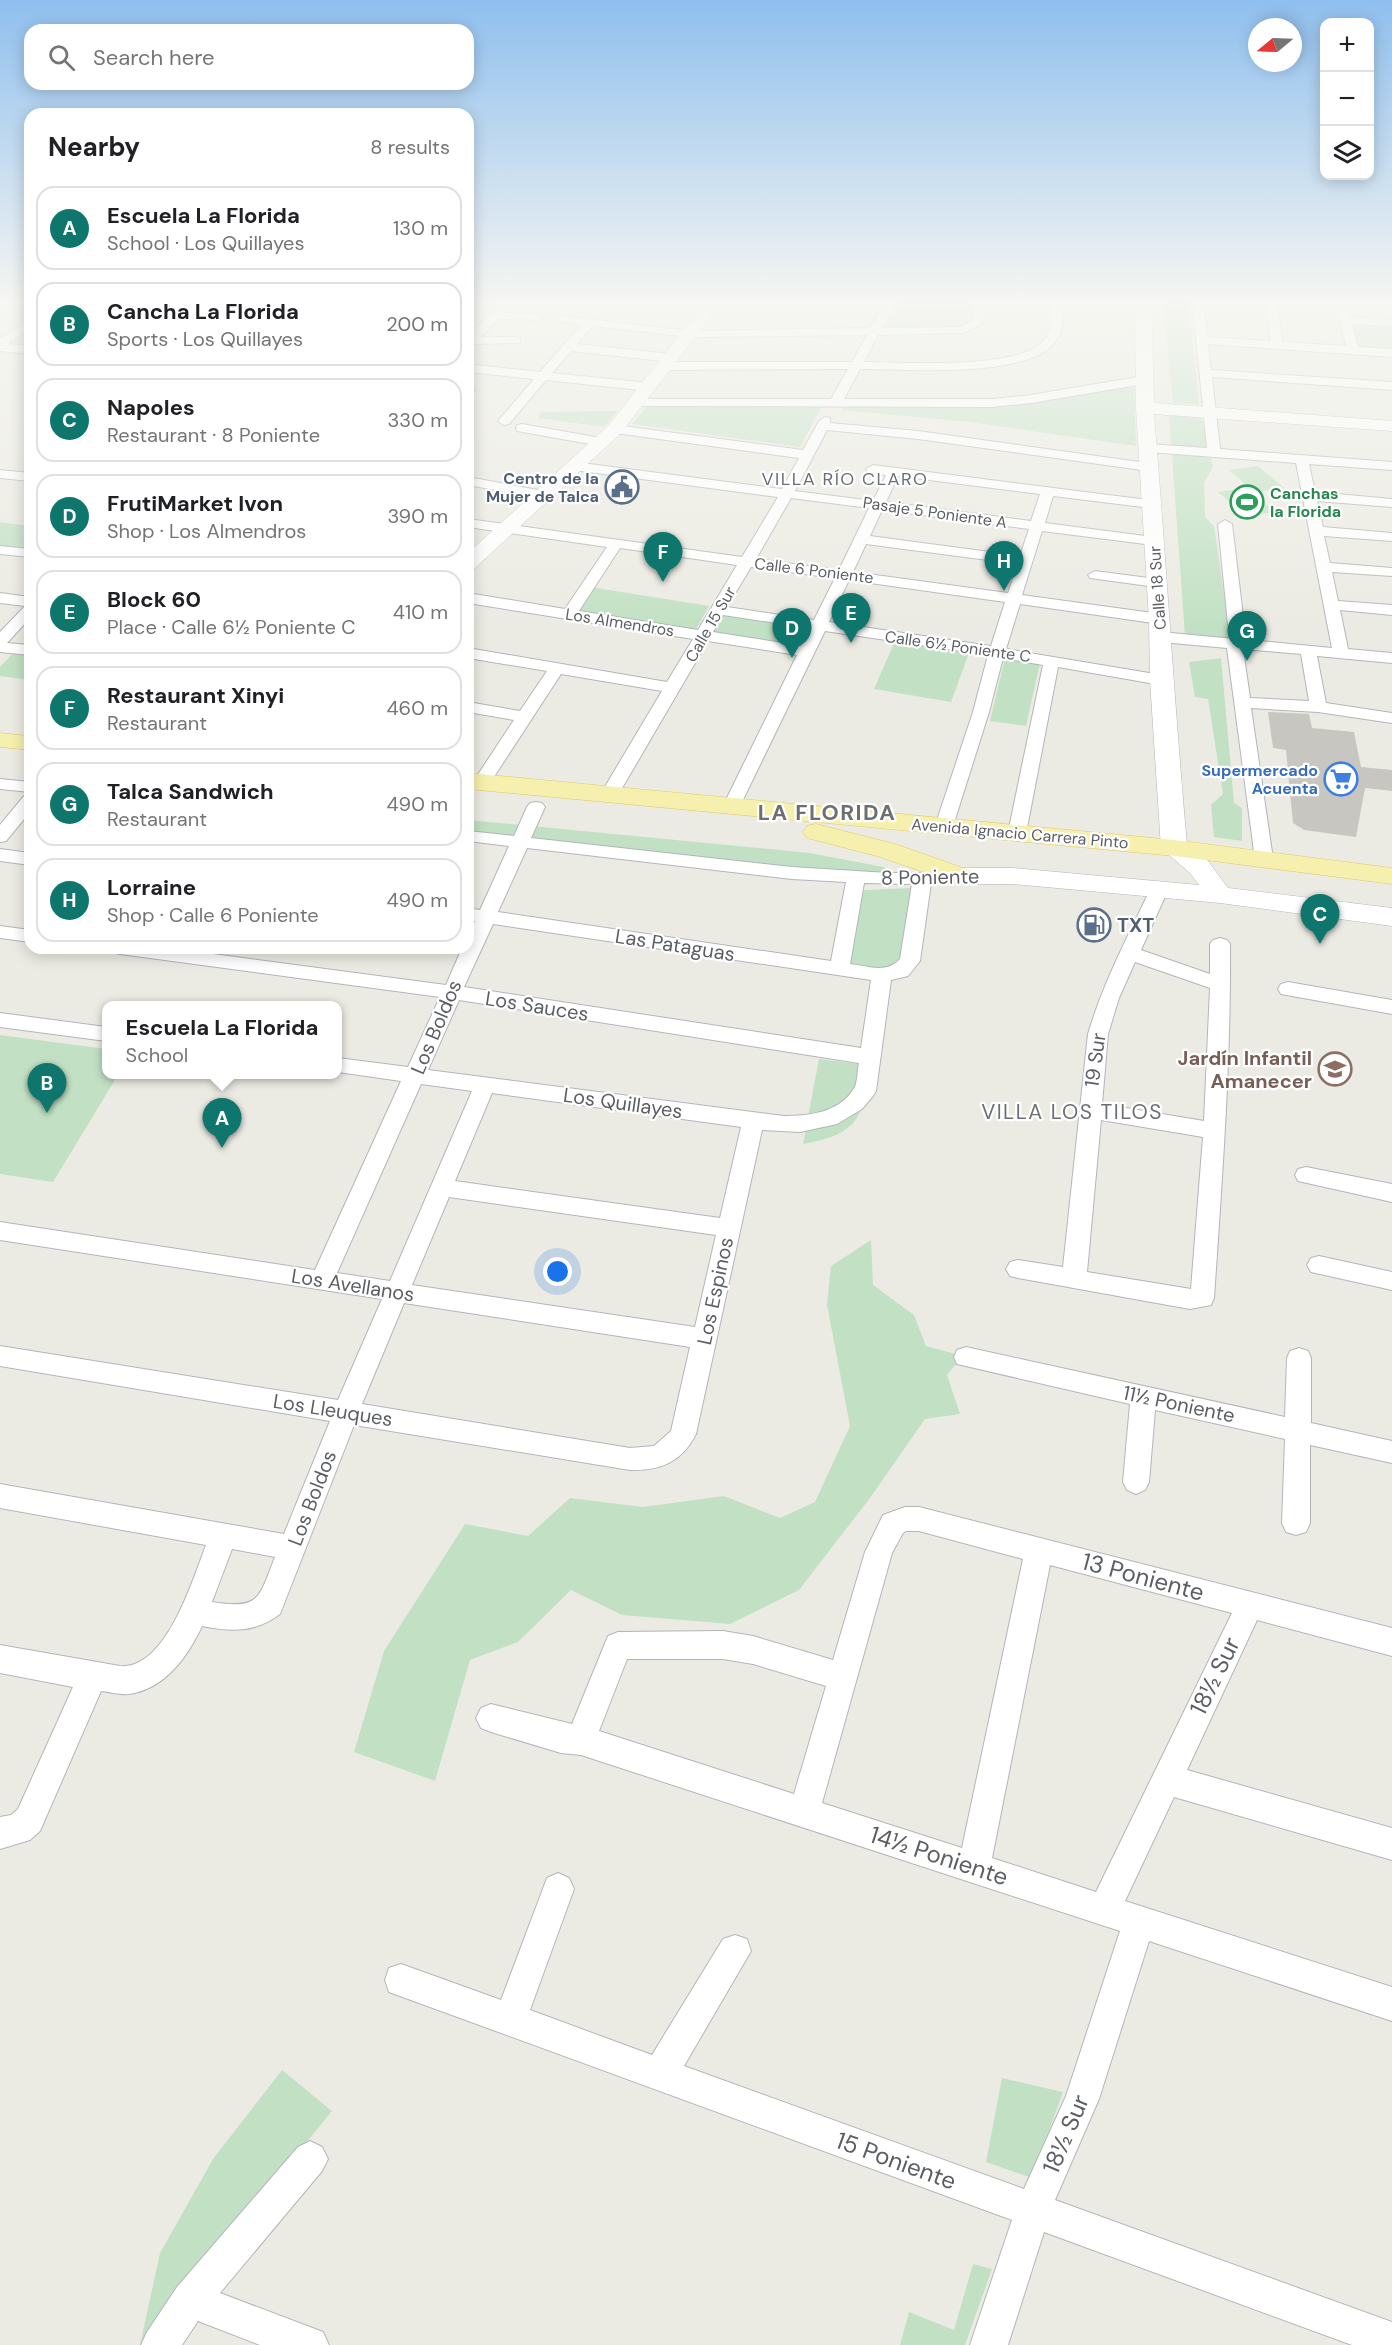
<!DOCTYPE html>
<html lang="en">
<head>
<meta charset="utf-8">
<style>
	:root { --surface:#fff; --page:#f6f6f6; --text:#202124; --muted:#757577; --line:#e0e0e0; --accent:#0f766e }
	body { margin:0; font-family:"DM Sans",sans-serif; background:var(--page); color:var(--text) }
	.controls { position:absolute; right:18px; top:18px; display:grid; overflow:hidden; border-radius:12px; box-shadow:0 3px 15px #0003 }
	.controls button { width:54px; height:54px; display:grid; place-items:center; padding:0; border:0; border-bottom:2px solid var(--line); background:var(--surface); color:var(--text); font:30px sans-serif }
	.compass { position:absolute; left:1248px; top:18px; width:54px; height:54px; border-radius:50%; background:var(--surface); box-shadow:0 3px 15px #0003; rotate:251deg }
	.you { position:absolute; left:558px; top:1272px; width:21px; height:21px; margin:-15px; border:4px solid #fff; border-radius:50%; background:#1a73e8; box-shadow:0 0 0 9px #1a73e833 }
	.badge { display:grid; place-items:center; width:39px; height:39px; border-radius:50%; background:var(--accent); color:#fff; font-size:20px; font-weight:700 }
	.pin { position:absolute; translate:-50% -50px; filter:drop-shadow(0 2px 3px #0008) }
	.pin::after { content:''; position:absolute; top:32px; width:21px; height:18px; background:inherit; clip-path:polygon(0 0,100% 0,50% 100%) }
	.popup { position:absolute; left:102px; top:1001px; width:240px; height:78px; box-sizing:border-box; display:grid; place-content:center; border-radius:12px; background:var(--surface); filter:drop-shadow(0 2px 4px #0005); font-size:20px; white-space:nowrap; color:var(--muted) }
	.popup b { font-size:22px; color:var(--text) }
	.popup::after { content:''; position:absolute; left:50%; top:100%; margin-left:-12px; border:12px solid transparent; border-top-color:var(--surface) }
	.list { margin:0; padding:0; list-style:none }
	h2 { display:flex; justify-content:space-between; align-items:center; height:78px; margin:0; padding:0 24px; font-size:26px }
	h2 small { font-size:20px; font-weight:400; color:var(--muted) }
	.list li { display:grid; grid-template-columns:39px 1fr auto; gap:18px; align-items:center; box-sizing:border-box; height:84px; margin:0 12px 12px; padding:0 12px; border:2px solid var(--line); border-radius:18px }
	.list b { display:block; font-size:22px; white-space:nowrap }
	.list p { margin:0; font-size:20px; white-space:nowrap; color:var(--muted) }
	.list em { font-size:20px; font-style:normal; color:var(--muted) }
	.icon { flex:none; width:33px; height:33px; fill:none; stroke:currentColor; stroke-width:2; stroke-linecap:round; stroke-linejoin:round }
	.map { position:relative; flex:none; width:1392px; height:2345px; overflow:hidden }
	.search { position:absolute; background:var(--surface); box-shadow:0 3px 15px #0003; left:24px; top:24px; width:450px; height:66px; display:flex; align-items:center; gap:15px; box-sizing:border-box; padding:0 21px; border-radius:18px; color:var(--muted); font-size:22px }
	.panel { position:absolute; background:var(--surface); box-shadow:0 3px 15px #0003; left:24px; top:108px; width:450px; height:846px; border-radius:18px }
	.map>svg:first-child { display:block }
</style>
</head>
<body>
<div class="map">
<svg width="1392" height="2345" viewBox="0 0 1392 2345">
	<rect width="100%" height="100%" fill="#ecebe3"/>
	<g fill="#c2e1c4">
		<path d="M901 298H973L971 324 955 330 881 331Z"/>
		<path d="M1163 298H1188L1199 404 1173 403Z"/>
		<path d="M1346 321 1392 324V352L1354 349Z"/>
		<path d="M1134 386 1136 446 970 422 842 410 843 406 972 407 1020 404Z"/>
		<path d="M648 405 822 406 800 447 632 424Z"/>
		<path d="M618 411 604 427 538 418 541 412Z"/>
		<path d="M1169 414 1201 416 1213 466 1204 483 1205 517 1214 526 1231 640 1185 636Z"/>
		<path d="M1258 466 1284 488 1255 492 1229 470Z"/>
		<path d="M1247 488 1275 512 1246 516 1218 492Z"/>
		<path d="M0 522 30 526V551L0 548Z"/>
		<path d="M590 587 709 606 695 631 574 612Z"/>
		<path d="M723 612 815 627 804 649 711 635Z"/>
		<path d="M895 641 969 653 951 702 874 689Z"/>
		<path d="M14 652 30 654V680L0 676V667Z"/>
		<path d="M1005 658 1040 663 1026 726 990 721Z"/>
		<path d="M1221 658 1234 803 1242 808V841L1214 837 1211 805 1223 794 1208 699 1195 697 1189 662Z"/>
		<path d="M468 820 810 853 883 867 899 874 850 875 468 834Z"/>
		<path d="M913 888 902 963 895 970 845 966 864 890Z"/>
		<path d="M0 1035 106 1049V1074L118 1075 53 1182 0 1174Z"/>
		<path d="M819 1059 873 1066C861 1118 860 1134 803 1144Z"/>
		<path d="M871 1240 873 1285 914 1315 926 1346 963 1356 947 1375 960 1414 925 1419 870 1498 799 1590 730 1624 622 1615 571 1590 518 1642 470 1660 435 1781 354 1752 384 1651 465 1524 528 1536 570 1498 643 1507 724 1496 780 1518 815 1502 850 1426 827 1305 831 1266Z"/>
		<path d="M282 2070 332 2111 142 2345H140L160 2253 213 2159Z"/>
		<path d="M1002 2078 1063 2092 1032 2178 986 2162Z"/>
		<path d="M973 2264 992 2269 965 2345H900L909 2312 954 2330Z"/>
	</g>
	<path fill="#c8c6c0" d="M1268 712 1309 714 1312 728 1354 732 1361 767 1392 770V791L1365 788 1356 837 1304 830 1293 823 1286 750 1273 748Z"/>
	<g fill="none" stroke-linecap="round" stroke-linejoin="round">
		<g stroke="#b4b5b9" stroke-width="2">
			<g id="street">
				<path d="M30 298V304L0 305V299Z"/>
				<path d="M507 298H519L505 313 538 314 544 317 538 320 498 319 481 337H516L520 339V343L474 344 468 347V336Z"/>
				<path d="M711 298H740C733 303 718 303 711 298Z"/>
				<path d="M888 298H899L882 328 961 327 972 321 974 312 973 298H983L986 312 981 325 963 333 878 335 864 362C903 362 1021 371 1045 339 1054 327 1051 311 1053 298H1064C1063 313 1065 330 1054 343 1025 379 904 369 860 369L844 399H992L1031 395 1144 376 1150 380 1144 384 1031 403 992 407 637 406 631 402 633 399H831L848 369 665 370 659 366 665 362H852L867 335 690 337 593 326 577 344 671 354 677 358 671 362 571 351 552 373 649 383 655 387 649 391 546 380 509 424 504 425 498 421 534 379 468 372V364L540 372 581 325 557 321V317L561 316 690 331 870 328Z"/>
				<path d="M1192 298H1203L1207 337 1271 341 1264 298H1275L1283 342 1346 346 1335 298H1345L1350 317 1392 320V326L1352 324 1358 347 1392 349V357L1208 344 1211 370 1392 382V390L1212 377 1220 449 1392 462V470L1309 464 1315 492 1392 499V507L1317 501 1323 527 1392 533V541L1324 536 1330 563 1392 568V576L1332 572 1338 601 1392 605V615L1340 610 1348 649 1392 653V663L1317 656 1326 703 1392 713V723L1318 712 1251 708 1273 859 1271 863H1257L1255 859 1227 648 1161 642 1153 637 1161 632 1234 639 1228 624 1218 524 1225 520 1232 524 1244 624 1250 640 1332 648 1296 463 1148 452 1141 448 1148 444 1207 448ZM1243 649 1301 654 1309 701 1250 698Z"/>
				<path d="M30 319V328L8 344 30 346V354L0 351V339Z"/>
				<path d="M468 385 473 386 475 389 473 392 468 393Z"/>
				<path d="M825 417 830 418V423L918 431 1154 464 1156 467 1149 471 918 439 827 430 795 491 873 501 886 475 868 472 866 469 873 465 1156 501 1158 504 1156 507 1151 508 1053 496 1045 523 1153 537 1160 541 1153 545 1042 531 1022 595 1160 614 1168 619 1165 622 1160 624 1020 604 1006 649 1161 675 1167 677 1169 680 1167 683 1161 685 1058 667 1026 833 1023 837H1011L1008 833 1043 665 1003 658 989 712 953 826 950 830H938L935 826 973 712 988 655 825 631 738 810H726L723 806 797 655 708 641 618 795 615 799H603L600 795 662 691 561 674 488 786H476L473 782 514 720 468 712V702L520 711 547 671 468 658V648L667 682 693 639 468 603V593L565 609 607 547 468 527V519L742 557 778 497 574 470 567 466 574 462 782 489 799 458 615 433 609 429 615 425 803 450 819 421ZM898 476 1040 494 1031 521 886 502ZM791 498 869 508 839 570 756 559ZM882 510 1029 529 1020 556 870 536ZM866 544 1018 564 1008 593 853 572ZM620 548 737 565 698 630 579 611ZM751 567 835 578 814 620 727 607ZM849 580 1005 602 991 646 829 622ZM723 615 810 628 801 646 713 632Z"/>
				<path d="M522 424 601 438 608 442 601 446 517 431 516 428 517 425Z"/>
				<path d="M0 470 30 473V481L0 478Z"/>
				<path d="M468 477 543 491 550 495 543 499 468 485Z"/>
				<path d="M0 546 30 549V557L0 554Z"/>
				<path d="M1095 571 1156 579 1163 583 1156 587 1090 578 1088 575Z"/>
				<path d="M0 593 30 597V618L7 643 30 645V655L0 652V632L25 606 0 603Z"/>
				<path d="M0 779 30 782V792L0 789Z"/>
				<path d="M30 795V812L6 841 0 842V825L24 796Z"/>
				<path d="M536 802 542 803 545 807 531 838 792 867 888 873H942L944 877 942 881 931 883 920 961 908 976 891 980 876 1091 873 1096 862 1109 837 1124 800 1132 762 1130 696 1434C682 1462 660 1471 630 1470L354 1425 280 1614C255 1633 231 1632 202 1626 188 1656 165 1689 129 1694 120 1695 110 1692 101 1691L40 1831 30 1840 0 1849V1817L11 1815 18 1809 73 1687 0 1673V1645L120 1666C166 1670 193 1579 206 1545L0 1508V1484L284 1534 330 1421 0 1366V1346L338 1400 382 1299 0 1240V1222L315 1270 401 1081 338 1072V1058L408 1067 440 997 120 954 113 952 110 948H168L446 985 462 948H468V936L475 921 468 920V908L480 910 509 846 468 841V831L514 836 527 807 530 803ZM527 848 792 879 846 882 831 961 498 912ZM864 883 912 884 900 959C887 974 867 966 850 964ZM493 924 871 980 861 1048 464 987ZM459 1000 859 1063C857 1071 858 1084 853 1090 838 1113 808 1116 784 1116L428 1070ZM421 1084 472 1091 390 1281 337 1273ZM492 1093 741 1127 720 1218 455 1181ZM449 1197 716 1235 695 1327 412 1285ZM404 1303 690 1347 671 1431 654 1446 630 1448 362 1404ZM232 1549 275 1557C259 1597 261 1610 212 1602Z"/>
				<path d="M0 849 30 853V865L0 861Z"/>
				<path d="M1159 884 1166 886 1168 890 1141 950 1210 974V944L1213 940 1220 938 1227 940 1230 944C1231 1062 1222 1180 1214 1298L1211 1305 1190 1309 1018 1278 1010 1276 1006 1269 1010 1262 1018 1260 1063 1267 1088 1034C1103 983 1127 938 1150 890L1152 886ZM1135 962 1210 988 1204 1121 1102 1104 1108 1034 1119 998ZM1101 1120 1203 1137 1191 1289 1087 1272Z"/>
				<path d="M0 926 30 930V942L0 938Z"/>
				<path d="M1288 982 1392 1000V1014L1281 994 1278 989 1281 984Z"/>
				<path d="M0 1013 106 1027V1041L0 1027Z"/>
				<path d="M1306 1167 1392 1184V1202L1298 1181 1295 1175 1298 1169Z"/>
				<path d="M1319 1256 1392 1272V1290L1311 1272 1307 1265 1311 1258Z"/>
				<path d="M966 1347 1285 1417 1287 1358 1290 1351 1299 1348 1308 1351 1311 1358V1423L1392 1441V1463L1310 1445V1523L1306 1532 1296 1535 1286 1532 1282 1523 1285 1439 1155 1410 1149 1482 1145 1490 1136 1494 1127 1490 1123 1482 1130 1404 957 1364 954 1357 957 1350Z"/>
				<path d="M905 1507H919L1392 1628V1656L1257 1620 1187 1770 1392 1828V1860L1174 1797 1125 1901 1392 1987V2021L1149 1941 1099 2099 1055 2200 1392 2322V2345H1352L1044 2232 1008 2345H970L1012 2220 389 1992 385 1980 389 1968 401 1964 501 2000 547 1878 558 1873 569 1878 574 1889 530 2010 652 2055 723 1939 735 1935 747 1939 751 1951 684 2066 1024 2189 1066 2096 1120 1931 581 1755 561 1753 491 1732 481 1728 476 1718 481 1708 491 1704 572 1724 608 1636 618 1632 723 1631 753 1636 833 1660 865 1552 883 1515ZM906 1531H919L1023 1559 962 1848 822 1803 892 1553 903 1533ZM1050 1565 1232 1613 1096 1892 992 1858ZM627 1659H723L753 1664 826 1686 794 1794 599 1731Z"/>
				<path d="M310 2141 322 2147 328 2159 322 2171 220 2293 323 2332 329 2345H260L198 2321 182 2345H141L147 2332 177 2287 298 2147Z"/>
			</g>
		</g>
		<g stroke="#b2b5b9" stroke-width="1">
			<g id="secondary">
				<path d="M709 298H725L621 433 475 568 468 570V553L609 425Z"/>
				<path d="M1135 298H1151L1154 403 1392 421V431L1154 414C1166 558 1174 701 1187 845L1208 861 1228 888 1392 908V926L1220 903 1013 884H959L950 882 946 876 950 870 959 868H1013L1199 885 1190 873 1161 848 1150 680 1149 619 1136 408Z"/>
			</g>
		</g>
		<g stroke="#e2c866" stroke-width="1">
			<g id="primary">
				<path d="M0 733 30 736V750L0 747Z"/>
				<path d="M468 773 1174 840 1392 868V884L1174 856 468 789Z"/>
				<path d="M816 824 895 844 969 870 973 876 969 882 959 884 877 856 807 838 803 832 807 826Z"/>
			</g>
		</g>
		<use href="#street" fill="#fff" fill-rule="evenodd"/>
		<use href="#secondary" fill="#fff" fill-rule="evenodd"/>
		<use href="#primary" fill="#f6f0ae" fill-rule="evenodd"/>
	</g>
	<linearGradient id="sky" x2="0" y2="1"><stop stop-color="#8fbfee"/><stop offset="0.48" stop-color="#f6f6f2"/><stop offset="1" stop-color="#f6f6f2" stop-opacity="0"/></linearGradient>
	<rect width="1392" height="626" fill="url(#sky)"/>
	<defs>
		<g id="civic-ring" transform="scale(1.725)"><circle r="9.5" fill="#fff" stroke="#5c6f8a" stroke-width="1.5"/><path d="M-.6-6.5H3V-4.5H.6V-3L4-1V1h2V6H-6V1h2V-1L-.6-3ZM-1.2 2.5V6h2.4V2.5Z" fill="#5c6f8a"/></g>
		<g id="stadium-ring" transform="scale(1.725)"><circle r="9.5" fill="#fff" stroke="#2e9e5b" stroke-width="1.5"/><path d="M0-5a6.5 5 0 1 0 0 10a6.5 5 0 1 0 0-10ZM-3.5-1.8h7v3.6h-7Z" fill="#2e9e5b"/></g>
		<g id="supermarket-ring" transform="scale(1.725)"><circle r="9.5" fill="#fff" stroke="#3f7fe0" stroke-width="1.5"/><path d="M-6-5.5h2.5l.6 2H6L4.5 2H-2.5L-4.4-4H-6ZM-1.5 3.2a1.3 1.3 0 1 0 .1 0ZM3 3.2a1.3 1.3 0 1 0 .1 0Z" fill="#3f7fe0"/></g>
		<g id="fuel-ring" transform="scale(1.725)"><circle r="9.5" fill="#fff" stroke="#5c6f8a" stroke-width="1.5"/><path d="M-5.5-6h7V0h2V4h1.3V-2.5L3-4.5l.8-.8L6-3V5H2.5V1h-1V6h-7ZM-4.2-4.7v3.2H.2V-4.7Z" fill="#5c6f8a"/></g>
		<g id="school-ring" transform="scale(1.725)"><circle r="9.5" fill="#fff" stroke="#8d6e63" stroke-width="1.5"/><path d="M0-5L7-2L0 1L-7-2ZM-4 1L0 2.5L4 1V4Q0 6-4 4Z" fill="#8d6e63"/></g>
	</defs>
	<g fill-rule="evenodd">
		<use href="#civic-ring" x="622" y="487"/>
		<use href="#stadium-ring" x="1247" y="502"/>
		<use href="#supermarket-ring" x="1341" y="779"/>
		<use href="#fuel-ring" x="1094" y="925"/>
		<use href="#school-ring" x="1335" y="1069"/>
	</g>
	<g text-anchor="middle" stroke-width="4.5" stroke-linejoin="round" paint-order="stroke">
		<g font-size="16" font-weight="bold" fill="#4e5e75" stroke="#fff" text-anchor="end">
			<text x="599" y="484">Centro de la<tspan x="599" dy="18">Mujer de Talca</tspan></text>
		</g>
		<g font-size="16" font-weight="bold" fill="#27864d" stroke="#fff" text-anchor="start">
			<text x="1270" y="499">Canchas<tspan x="1270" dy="18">la Florida</tspan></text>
		</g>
		<g font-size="16" fill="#5b5e62" stroke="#fff">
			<text transform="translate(935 512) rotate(8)" y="6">Pasaje 5 Poniente A</text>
			<text transform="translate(814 570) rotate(7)" y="6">Calle 6 Poniente</text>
			<text transform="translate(1157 588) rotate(-94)" y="6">Calle 18 Sur</text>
			<text transform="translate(620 622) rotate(9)" y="6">Los Almendros</text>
			<text transform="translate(710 624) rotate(-60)" y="6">Calle 15 Sur</text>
			<text transform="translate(958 646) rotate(8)" y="6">Calle 6½ Poniente C</text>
			<text transform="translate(1020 833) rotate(5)" y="6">Avenida Ignacio Carrera Pinto</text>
		</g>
		<g font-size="16" font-weight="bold" fill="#366cbe" stroke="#fff" text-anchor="end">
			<text x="1318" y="776">Supermercado<tspan x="1318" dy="18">Acuenta</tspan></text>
		</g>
		<g font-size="18" letter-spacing="1.5" fill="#6c7074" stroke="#fff">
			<text x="845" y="485">VILLA RÍO CLARO</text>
		</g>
		<g font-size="20" fill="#5b5e62" stroke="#fff">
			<text transform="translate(930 877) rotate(-1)" y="7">8 Poniente</text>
			<text transform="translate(675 945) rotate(9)" y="7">Las Pataguas</text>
			<text transform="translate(537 1006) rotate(9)" y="7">Los Sauces</text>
			<text transform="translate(436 1027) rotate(-67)" y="7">Los Boldos</text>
			<text transform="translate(1095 1060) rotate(-82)" y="7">19 Sur</text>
			<text transform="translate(623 1103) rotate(8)" y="7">Los Quillayes</text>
			<text transform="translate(353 1285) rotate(9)" y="7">Los Avellanos</text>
			<text transform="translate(715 1291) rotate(-78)" y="7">Los Espinos</text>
			<text transform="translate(1179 1404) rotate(12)" y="7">11½ Poniente</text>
			<text transform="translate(333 1410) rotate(9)" y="7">Los Lleuques</text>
			<text transform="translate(312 1498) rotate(-69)" y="7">Los Boldos</text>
		</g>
		<g font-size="20" font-weight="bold" fill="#4e5e75" stroke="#fff" text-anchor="start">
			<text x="1117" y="932">TXT</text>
		</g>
		<g font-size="20" font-weight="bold" fill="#785e54" stroke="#fff" text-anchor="end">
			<text x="1312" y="1065">Jardín Infantil<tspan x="1312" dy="23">Amanecer</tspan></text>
		</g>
		<g font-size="21" letter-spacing="1.5" fill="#6c7074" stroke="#fff">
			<text x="1072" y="1119">VILLA LOS TILOS</text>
		</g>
		<g font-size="22" font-weight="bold" letter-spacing="1.5" fill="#6c7074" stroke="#fff">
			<text x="827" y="820">LA FLORIDA</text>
		</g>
		<g font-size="24" fill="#5b5e62" stroke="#fff">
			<text transform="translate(1143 1577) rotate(15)" y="8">13 Poniente</text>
			<text transform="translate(1215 1676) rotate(-64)" y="8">18½ Sur</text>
			<text transform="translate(939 1856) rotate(18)" y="8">14½ Poniente</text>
			<text transform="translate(1066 2134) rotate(-67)" y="8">18½ Sur</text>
			<text transform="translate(896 2161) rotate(20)" y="8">15 Poniente</text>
		</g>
	</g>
</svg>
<div class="controls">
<button>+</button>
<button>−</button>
<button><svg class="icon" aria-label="layers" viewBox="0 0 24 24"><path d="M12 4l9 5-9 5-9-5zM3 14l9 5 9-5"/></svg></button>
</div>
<svg class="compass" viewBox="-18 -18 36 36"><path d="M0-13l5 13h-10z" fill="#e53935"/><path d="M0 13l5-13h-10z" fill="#757577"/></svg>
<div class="you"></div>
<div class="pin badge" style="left:222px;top:1148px">A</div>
<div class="popup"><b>Escuela La Florida</b>School</div>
<div class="pin badge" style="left:47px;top:1113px">B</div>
<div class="pin badge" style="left:1320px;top:944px">C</div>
<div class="pin badge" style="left:792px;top:658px">D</div>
<div class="pin badge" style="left:851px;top:643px">E</div>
<div class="pin badge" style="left:663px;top:582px">F</div>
<div class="pin badge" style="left:1247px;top:661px">G</div>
<div class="pin badge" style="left:1004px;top:591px">H</div>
<div class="search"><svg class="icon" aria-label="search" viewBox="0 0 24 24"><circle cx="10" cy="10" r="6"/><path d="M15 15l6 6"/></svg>Search here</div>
<section class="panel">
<h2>Nearby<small>8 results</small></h2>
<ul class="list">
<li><span class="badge">A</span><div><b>Escuela La Florida</b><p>School · Los Quillayes</p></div><em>130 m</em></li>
<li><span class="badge">B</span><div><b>Cancha La Florida</b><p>Sports · Los Quillayes</p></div><em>200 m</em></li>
<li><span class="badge">C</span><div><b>Napoles</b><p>Restaurant · 8 Poniente</p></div><em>330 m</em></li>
<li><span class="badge">D</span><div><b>FrutiMarket Ivon</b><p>Shop · Los Almendros</p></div><em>390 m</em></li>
<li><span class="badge">E</span><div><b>Block 60</b><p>Place · Calle 6½ Poniente C</p></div><em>410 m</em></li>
<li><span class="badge">F</span><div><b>Restaurant Xinyi</b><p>Restaurant</p></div><em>460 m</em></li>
<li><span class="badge">G</span><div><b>Talca Sandwich</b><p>Restaurant</p></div><em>490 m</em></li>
<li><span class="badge">H</span><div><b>Lorraine</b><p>Shop · Calle 6 Poniente</p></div><em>490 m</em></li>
</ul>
</section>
</div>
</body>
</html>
